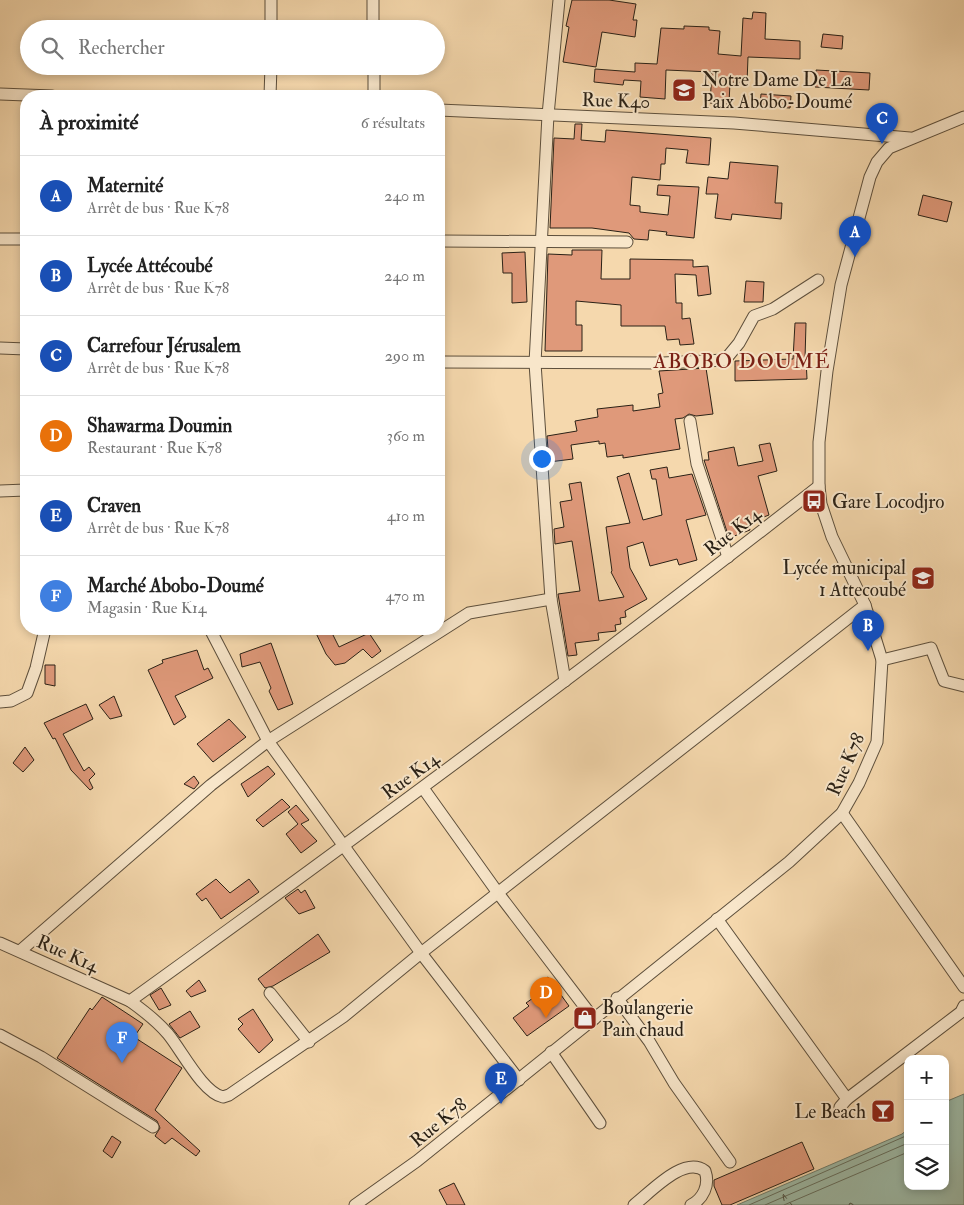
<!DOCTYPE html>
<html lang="fr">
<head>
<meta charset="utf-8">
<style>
	:root { --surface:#fff; --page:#f2f2f2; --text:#222; --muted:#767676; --line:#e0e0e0; --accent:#7c3aed }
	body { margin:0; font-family:"IM FELL Double Pica",serif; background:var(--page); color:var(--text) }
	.controls { position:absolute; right:15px; bottom:15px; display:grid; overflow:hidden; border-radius:10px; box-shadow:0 2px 8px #0003 }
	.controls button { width:45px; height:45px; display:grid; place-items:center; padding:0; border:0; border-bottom:1px solid var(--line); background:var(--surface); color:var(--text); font:25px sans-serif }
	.you { position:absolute; left:541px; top:458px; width:18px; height:18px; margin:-12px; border:4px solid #fff; border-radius:50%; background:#1a73e8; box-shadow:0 0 0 8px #1a73e833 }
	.badge { display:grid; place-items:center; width:32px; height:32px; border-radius:50%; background:var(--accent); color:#fff; font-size:16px; font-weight:700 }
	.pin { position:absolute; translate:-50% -41px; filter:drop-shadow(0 1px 2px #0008) }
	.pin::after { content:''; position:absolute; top:26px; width:18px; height:15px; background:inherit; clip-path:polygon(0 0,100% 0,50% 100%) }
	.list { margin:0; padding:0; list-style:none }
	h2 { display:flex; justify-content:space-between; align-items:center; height:65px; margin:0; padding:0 20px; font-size:21px }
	h2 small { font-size:16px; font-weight:400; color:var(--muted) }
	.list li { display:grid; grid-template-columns:32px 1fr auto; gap:15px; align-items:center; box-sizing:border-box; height:80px; padding:0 20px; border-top:1px solid var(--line) }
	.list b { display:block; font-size:19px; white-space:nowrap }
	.list p { margin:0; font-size:16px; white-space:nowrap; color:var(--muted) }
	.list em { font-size:16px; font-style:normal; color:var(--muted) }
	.icon { flex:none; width:28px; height:28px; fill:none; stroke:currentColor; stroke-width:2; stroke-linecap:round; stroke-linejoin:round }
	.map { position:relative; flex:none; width:964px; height:1205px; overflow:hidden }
	.search { position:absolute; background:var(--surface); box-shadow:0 2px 8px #0003; left:20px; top:20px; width:425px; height:55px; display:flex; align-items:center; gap:12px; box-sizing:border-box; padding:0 18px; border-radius:28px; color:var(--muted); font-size:19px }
	.panel { position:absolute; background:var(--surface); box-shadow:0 2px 8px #0003; left:20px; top:90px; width:425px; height:545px; border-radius:20px }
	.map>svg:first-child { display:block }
</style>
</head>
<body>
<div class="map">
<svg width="964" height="1205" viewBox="0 0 964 1205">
	<rect width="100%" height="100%" fill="#f5d8ad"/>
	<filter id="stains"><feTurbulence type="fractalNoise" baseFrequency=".004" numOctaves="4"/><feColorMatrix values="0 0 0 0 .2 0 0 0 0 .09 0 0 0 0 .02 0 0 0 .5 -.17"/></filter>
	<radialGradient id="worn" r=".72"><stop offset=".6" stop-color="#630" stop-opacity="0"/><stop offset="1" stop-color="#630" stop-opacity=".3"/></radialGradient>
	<path fill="#9dbaa7" stroke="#6f7d6d" d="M964 1094V1205H737L902 1134 908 1129V1186H945V1102Z"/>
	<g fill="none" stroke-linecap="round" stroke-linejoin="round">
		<g stroke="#646e5e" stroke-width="1">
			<path d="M749 1205 908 1135"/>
			<path d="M765 1205 908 1143"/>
			<path d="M784 1205 908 1152"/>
		</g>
		<g stroke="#4c4f42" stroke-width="1" stroke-dasharray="6 5" stroke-linecap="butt">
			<path d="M783 1194 792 1205"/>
			<path d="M783 1195 785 1205"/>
			<path d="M849 1205 850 1203 854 1205"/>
		</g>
	</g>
	<g fill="#df997a" stroke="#2a2116">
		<path d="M572 0H609L636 4 633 20H637L635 37 602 32 596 67 563 62 569 27 566 26Z"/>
		<path d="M753 12 766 13 765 39 800 41V59L748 57 747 83 730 82 729 104 710 103 712 72 666 70 665 99 640 97 641 81 624 80 623 85 594 82 595 69 635 72V63L657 64 661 28 684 29V26L709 27V30L720 31 718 54 741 56 743 18 752 19Z"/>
		<path d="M823 34 843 36 842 49 821 47Z"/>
		<path d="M816 70 870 73 869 90 815 87Z"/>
		<path d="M761 94 791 96 790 108 760 106Z"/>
		<path d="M575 124H582L581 140 605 142 606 130 711 138 709 165 686 163 688 150 666 148 665 164H661L660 180 632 177 630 205 640 206V212L668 215 670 196 657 195 658 185 699 187 694 238 666 235 667 232 649 230 648 240 634 239 629 233 592 228H550L554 138 574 139Z"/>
		<path d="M730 162 778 166 775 203H782L781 219 732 214 731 220 715 218 718 194H706L708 177 728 179Z"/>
		<path d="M923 195 952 202 947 222 918 215Z"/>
		<path d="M572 250H602L601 279H630V259L693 260V267L708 266 711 294 698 296 696 275 675 274 676 303H682V319L690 318 694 344 680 345 679 339 667 340 665 326H621V305L576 301V325H582V351H545L548 254 572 255Z"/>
		<path d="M525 252 527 302 512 303V273H503L502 253Z"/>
		<path d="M746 281 764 282 763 302H744Z"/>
		<path d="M795 323H806L805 359H806L807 379 735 381V361L793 359Z"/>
		<path d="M706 368 713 414 696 416 689 414 683 418 675 419 680 449 623 458V455L607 457 605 443 599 444V441L571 445 573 459 549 462 547 436 577 431 575 421 598 417 597 409 633 405V411L660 407 658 394 663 393 659 371Z"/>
		<path d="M770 443 777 471 758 476 769 515 748 523 750 530 729 538 704 460H709L708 452 734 447 738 466 763 461 759 445Z"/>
		<path d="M667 467 669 478 692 474 706 515 686 520 697 560 679 565 677 559 650 566 643 542 627 547 630 568 647 599 625 611 626 617 620 618 621 624 615 625 616 631 598 633 599 640 575 643 577 655 568 656 558 594 580 591 572 541 555 544 554 529 564 527 560 502 572 500 569 484 581 482 599 601 624 597 611 572 612 571 606 527 630 523 617 477 629 473 643 520 662 515 656 479H652L650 470Z"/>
		<path d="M314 629H330L339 647 369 633 381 651 372 658 363 649 345 663 335 665 326 654Z"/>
		<path d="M271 643 293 704 278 710 269 691 271 688 260 662 242 667 240 654Z"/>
		<path d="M197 650 204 670 208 668 213 678 175 696 186 717 174 725 148 670 163 663 162 660Z"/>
		<path d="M45 665H55V686L45 684Z"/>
		<path d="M114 696 122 716 110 719 99 705Z"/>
		<path d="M86 704 93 719 63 734 84 771 89 767 95 774 89 780 93 788 90 790 71 770 55 738 53 739 44 723Z"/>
		<path d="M229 719 246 737 213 762 197 744Z"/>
		<path d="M25 747 34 760 23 772 13 763Z"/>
		<path d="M268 766 275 774 248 797 241 784Z"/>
		<path d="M194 776 199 783 194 789 184 784Z"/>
		<path d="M282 799 290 807 263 827 256 820Z"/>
		<path d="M296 805 309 820 301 824 317 841 301 853 286 834 298 824 288 812Z"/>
		<path d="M216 879 230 893 249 879 259 892 221 919 206 898 202 901 196 894Z"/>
		<path d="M298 889 301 893 305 890 315 908 299 914 285 898Z"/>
		<path d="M318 934 330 952 273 986 265 988 258 979Z"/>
		<path d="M548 977 569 1006 527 1036 513 1018 529 1006 526 1003 543 991 538 984Z"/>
		<path d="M199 980 206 991 191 997 186 991Z"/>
		<path d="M161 988 171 1005 159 1010 150 995Z"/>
		<path d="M102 997 143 1024 134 1037 182 1068 155 1110 200 1151 196 1156 172 1138 165 1144 155 1136 160 1128 157 1121 57 1058 90 1008 92 1010Z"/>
		<path d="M253 1009 273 1040 259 1053 238 1029 243 1024 238 1019Z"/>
		<path d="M190 1011 200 1027 180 1038 169 1024Z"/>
		<path d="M112 1136 121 1142 112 1158 103 1151Z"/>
		<path d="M802 1142 814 1169 730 1205H722L714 1186V1180Z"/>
		<path d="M454 1183 465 1205H447L439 1190Z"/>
	</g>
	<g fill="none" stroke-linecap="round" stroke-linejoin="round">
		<g stroke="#5d4f3c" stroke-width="13">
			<g id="minor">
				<path d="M373 0V29"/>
				<path d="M559 0 548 115 535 363 551 599 565 681"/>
				<path d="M271 29V0"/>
				<path d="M374 66V96"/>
				<path d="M0 94 52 96"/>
				<path d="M270 96 271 66"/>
				<path d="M439 110 734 123 910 138"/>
				<path d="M0 239H26"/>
				<path d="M439 241 627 242"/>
				<path d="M0 348 26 349"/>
				<path d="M439 362 663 363 725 360 739 343 754 316 773 309 818 280"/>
				<path d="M690 421 697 464 728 557"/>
				<path d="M0 491 26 490"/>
				<path d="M210 629 268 741 421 953 519 1080"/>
				<path d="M882 660 931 648 944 681 964 686"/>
				<path d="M0 702 11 701 27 693 36 668 45 629"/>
				<path d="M423 788 498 893 594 1019"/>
				<path d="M842 813 964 987"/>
				<path d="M717 919 847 1099 840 1107"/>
				<path d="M0 943 130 1001C363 833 593 663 819 486"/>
				<path d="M20 951 211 785 268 741 469 613 551 599"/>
				<path d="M270 993 309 1042"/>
				<path d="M617 998 649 1041 674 1083 730 1162"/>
				<path d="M130 1001C144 1011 157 1021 168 1034 182 1051 203 1093 223 1097L229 1095 343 1017 421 953 865 605"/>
				<path d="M0 1035 41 1057 153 1127"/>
				<path d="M551 1052 600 1123"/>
				<path d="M847 1099 961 1012 964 1006"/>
				<path d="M355 1205 417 1161 789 862 842 813 859 783 877 742 882 660 865 605 832 537 821 504 819 486V442L827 371 841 285 870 177 877 162 889 148 964 117"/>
				<path d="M634 1205C651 1192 684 1155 705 1171 710 1185 703 1199 691 1205"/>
			</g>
		</g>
		<use href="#minor" stroke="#f8e6ca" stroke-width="11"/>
	</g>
	<defs>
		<g id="school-square" transform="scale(1.25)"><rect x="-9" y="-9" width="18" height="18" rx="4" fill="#8f2418" stroke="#f8e6ca"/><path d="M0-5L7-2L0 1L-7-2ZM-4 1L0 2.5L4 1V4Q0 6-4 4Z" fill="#fff"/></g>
		<g id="bus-square" transform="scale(1.25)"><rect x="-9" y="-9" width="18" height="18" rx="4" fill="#8f2418" stroke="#f8e6ca"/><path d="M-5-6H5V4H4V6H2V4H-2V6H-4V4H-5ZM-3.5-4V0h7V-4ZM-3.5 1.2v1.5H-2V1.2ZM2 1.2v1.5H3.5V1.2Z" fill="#fff"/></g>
		<g id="shop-square" transform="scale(1.25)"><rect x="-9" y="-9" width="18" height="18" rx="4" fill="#8f2418" stroke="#f8e6ca"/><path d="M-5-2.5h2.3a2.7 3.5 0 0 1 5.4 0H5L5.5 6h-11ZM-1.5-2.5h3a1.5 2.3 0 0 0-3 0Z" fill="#fff"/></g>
		<g id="bar-square" transform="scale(1.25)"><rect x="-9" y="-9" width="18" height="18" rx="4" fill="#8f2418" stroke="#f8e6ca"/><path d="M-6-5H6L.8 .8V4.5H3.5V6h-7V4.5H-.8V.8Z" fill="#fff"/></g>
	</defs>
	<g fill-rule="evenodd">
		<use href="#school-square" x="684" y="90"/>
		<use href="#bus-square" x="814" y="501"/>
		<use href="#school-square" x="923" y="578"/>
		<use href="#shop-square" x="585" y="1018"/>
		<use href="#bar-square" x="883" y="1111"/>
	</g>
	<g text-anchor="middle" stroke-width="4" stroke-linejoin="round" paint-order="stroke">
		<g font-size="19" fill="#2a2116" stroke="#f8e6ca" text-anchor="start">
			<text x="702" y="86">Notre Dame De La<tspan x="702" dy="22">Paix Abobo-Doumé</tspan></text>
			<text x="832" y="508">Gare Locodjro</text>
			<text x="906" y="574" text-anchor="end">Lycée municipal<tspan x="906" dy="22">1 Attecoubé</tspan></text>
			<text x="602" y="1014">Boulangerie<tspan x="602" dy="22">Pain chaud</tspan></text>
			<text x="866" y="1118" text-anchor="end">Le Beach</text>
		</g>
		<g font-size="19" fill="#2a2116" stroke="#f8e6ca">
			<text transform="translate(616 100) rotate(2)" y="7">Rue K40</text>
			<text transform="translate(732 531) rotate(-38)" y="7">Rue K14</text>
			<text transform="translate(845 764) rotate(-66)" y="7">Rue K78</text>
			<text transform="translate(410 775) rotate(-36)" y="7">Rue K14</text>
			<text transform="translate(68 953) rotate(24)" y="7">Rue K14</text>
			<text transform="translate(438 1122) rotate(-39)" y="7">Rue K78</text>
		</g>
		<g font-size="21" letter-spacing="1" fill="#7a1f14" stroke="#f8e6ca">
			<text x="742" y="368">ABOBO DOUMÉ</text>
		</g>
	</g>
	<rect width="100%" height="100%" filter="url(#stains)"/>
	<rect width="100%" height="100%" fill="url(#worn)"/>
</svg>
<div class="controls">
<button>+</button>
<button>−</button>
<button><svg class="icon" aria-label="layers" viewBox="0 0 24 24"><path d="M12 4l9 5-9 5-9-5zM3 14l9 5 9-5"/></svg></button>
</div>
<div class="you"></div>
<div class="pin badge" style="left:855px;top:257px;background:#1a4fb4">A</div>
<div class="pin badge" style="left:868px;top:651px;background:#1a4fb4">B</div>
<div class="pin badge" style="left:882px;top:144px;background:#1a4fb4">C</div>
<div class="pin badge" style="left:546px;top:1018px;background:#e8710a">D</div>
<div class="pin badge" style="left:501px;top:1104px;background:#1a4fb4">E</div>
<div class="pin badge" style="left:122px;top:1063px;background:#3f7fe0">F</div>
<div class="search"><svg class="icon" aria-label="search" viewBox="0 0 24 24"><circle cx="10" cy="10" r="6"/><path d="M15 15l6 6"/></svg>Rechercher</div>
<section class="panel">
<h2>À proximité<small>6 résultats</small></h2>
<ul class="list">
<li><span class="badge" style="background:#1a4fb4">A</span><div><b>Maternité</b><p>Arrêt de bus · Rue K78</p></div><em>240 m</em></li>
<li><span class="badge" style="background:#1a4fb4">B</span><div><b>Lycée Attécoubé</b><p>Arrêt de bus · Rue K78</p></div><em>240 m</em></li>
<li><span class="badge" style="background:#1a4fb4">C</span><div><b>Carrefour Jérusalem</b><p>Arrêt de bus · Rue K78</p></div><em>290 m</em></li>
<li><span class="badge" style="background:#e8710a">D</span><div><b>Shawarma Doumin</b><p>Restaurant · Rue K78</p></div><em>360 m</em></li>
<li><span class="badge" style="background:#1a4fb4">E</span><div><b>Craven</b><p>Arrêt de bus · Rue K78</p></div><em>410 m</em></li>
<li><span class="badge" style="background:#3f7fe0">F</span><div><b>Marché Abobo-Doumé</b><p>Magasin · Rue K14</p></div><em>470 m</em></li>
</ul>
</section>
</div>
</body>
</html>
